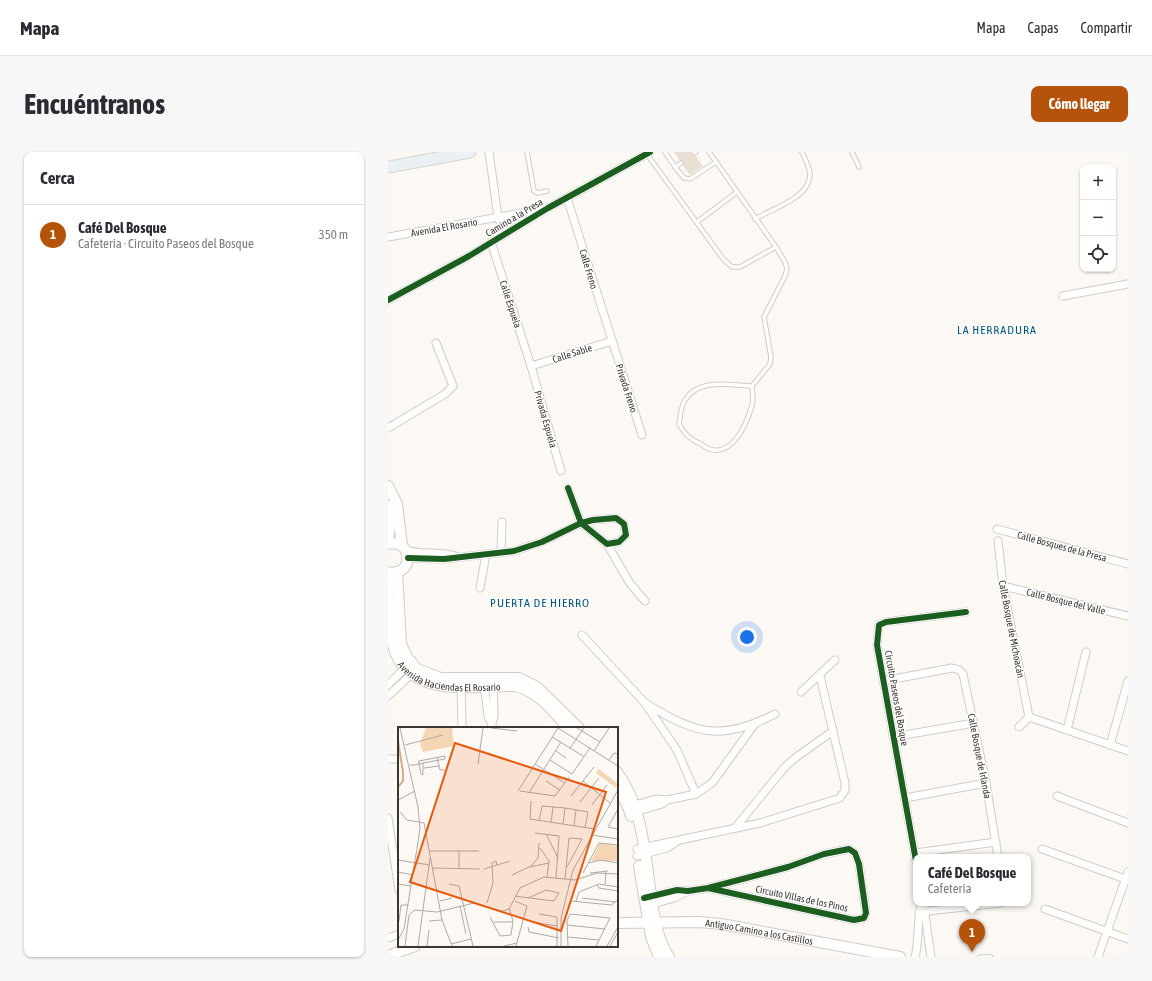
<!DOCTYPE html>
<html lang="es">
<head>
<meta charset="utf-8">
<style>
	:root { --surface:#fff; --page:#f7f7f7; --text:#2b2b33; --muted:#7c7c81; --line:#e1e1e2; --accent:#b45309 }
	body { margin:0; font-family:"Asap Condensed",sans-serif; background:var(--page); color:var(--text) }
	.controls { position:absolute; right:12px; top:12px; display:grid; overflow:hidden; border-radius:8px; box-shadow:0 1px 3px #0004 }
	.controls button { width:36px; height:36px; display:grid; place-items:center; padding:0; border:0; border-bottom:1px solid var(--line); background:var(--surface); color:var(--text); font:20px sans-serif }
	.you { position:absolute; left:359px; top:485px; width:14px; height:14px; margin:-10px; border:3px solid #fff; border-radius:50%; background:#1a73e8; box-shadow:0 0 0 6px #1a73e833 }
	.badge { display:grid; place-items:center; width:26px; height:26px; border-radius:50%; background:var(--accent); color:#fff; font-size:13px; font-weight:700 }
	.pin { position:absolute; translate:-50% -33px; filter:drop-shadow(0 1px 2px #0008) }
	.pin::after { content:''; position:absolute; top:21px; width:14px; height:12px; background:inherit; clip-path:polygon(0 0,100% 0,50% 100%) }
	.popup { position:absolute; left:525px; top:702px; width:118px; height:52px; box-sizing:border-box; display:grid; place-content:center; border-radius:8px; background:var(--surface); filter:drop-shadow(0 1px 3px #0005); font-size:13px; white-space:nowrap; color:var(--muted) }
	.popup b { font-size:15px; color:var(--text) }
	.popup::after { content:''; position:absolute; left:50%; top:100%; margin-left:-8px; border:8px solid transparent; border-top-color:var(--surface) }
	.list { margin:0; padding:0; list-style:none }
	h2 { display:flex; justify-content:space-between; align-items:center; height:52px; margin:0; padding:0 16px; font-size:17px }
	h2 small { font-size:13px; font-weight:400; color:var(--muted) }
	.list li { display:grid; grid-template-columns:26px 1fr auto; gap:12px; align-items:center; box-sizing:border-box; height:60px; padding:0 16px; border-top:1px solid var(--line) }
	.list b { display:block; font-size:15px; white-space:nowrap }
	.list p { margin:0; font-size:13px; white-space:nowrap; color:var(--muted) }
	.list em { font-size:13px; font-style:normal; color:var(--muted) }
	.icon { flex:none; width:22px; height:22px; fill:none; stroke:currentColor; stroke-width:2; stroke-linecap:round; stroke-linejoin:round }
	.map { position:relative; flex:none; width:740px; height:805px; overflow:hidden; border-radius:8px }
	header { display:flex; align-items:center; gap:24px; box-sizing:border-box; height:56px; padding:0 20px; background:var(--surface); border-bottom:1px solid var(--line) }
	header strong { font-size:19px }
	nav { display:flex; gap:22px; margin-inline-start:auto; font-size:14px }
	.intro { display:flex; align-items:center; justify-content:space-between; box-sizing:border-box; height:96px; padding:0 24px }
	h1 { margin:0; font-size:28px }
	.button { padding:10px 18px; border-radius:8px; background:var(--accent); color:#fff; font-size:14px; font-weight:700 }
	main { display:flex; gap:24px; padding:0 24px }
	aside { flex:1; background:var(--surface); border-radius:8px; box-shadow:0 1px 3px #0004 }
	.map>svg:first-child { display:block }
</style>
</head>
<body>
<header>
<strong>Mapa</strong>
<nav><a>Mapa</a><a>Capas</a><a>Compartir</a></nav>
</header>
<div class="intro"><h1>Encuéntranos</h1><a class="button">Cómo llegar</a></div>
<main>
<aside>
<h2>Cerca<small></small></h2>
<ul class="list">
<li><span class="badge">1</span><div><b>Café Del Bosque</b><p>Cafetería · Circuito Paseos del Bosque</p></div><em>350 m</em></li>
</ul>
</aside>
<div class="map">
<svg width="740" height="805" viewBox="0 0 740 805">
	<rect width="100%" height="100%" fill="#fcf8f4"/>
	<path fill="#e9dfd5" d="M286 0H303V3L308 4 315 14 302 23 295 14V9L291 8Z"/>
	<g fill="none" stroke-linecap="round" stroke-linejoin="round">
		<g stroke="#d0ccc8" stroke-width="5.5">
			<g id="lane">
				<path d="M139 0 146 39 150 41 159 39"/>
				<path d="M277 0 287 15 293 11"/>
				<path d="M321 0 388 95 397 110 399 117 397 124 376 165 383 205 382 212 364 234C364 240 366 247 364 253 359 271 345 305 321 297 318 296 316 294 313 292 302 288 296 282 291 272 292 265 293 254 297 248 311 226 341 233 364 234"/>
				<path d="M464 0 471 15"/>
				<path d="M258 1 336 108 344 115H352L388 95"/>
				<path d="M306 1 308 0"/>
				<path d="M287 15 296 26 302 27 328 10"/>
				<path d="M367 67C385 56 423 46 422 21 421 14 417 7 414 0"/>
				<path d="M309 70 349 40"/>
				<path d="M592 805H603"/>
			</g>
		</g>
		<g stroke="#d0ccc8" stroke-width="9">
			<g id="street">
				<path d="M101 0 110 65 117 82"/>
				<path d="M179 46 254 283"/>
				<path d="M0 85 155 57"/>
				<path d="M103 90 143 214 173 319"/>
				<path d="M675 144 740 132"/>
				<path d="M0 148 81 104 160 56 262 0"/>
				<path d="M143 214 224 189"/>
				<path d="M0 276 57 242 65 234 48 191"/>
				<path d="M609 377 740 412"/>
				<path d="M610 389 615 434 641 565"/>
				<path d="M219 392 241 430 257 449"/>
				<path d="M18 398C34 403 51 399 68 404"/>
				<path d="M113 401 114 370"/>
				<path d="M20 406 56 407 126 399 154 390 193 371 205 368 228 366 236 372 238 383 231 390 219 392 193 371 180 336"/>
				<path d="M615 434 740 464"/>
				<path d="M92 436 98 402"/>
				<path d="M194 483 256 550 289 598 308 642"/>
				<path d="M495 529 564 516 571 518 575 522 598 631 610 705"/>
				<path d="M73 531 74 576"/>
				<path d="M96 531 100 564 105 576"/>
				<path d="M0 533 20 513"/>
				<path d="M413 540 447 508"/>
				<path d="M0 544 26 520"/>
				<path d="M259 552C309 583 334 589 387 562"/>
				<path d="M641 565 740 599"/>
				<path d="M104 571 106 564 105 531"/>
				<path d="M631 575 641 565"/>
				<path d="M679 578 698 500"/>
				<path d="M505 585 586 571"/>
				<path d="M722 593 740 529"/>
				<path d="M0 607H11"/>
				<path d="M669 644 740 671"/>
				<path d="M517 646 598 631"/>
				<path d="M243 654 268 647 279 648 308 642 324 631 366 573"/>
				<path d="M244 661 274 652 279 648"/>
				<path d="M0 666 11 738"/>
				<path d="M347 676 396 616 407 606 445 579"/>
				<path d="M249 697 372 671 452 646 457 638V631L432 524"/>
				<path d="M654 697 740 728"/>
				<path d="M527 701 608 690"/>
				<path d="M249 704 279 696 288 690"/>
				<path d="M528 709 489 493 491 473 498 470 578 460"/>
				<path d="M260 745 289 738 300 739 320 736 400 715 436 702 461 697 467 701 471 712 478 761 476 766 466 768 320 736"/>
				<path d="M261 753 286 746 300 739"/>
				<path d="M536 755 543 805"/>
				<path d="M657 757 740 787"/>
				<path d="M531 760 613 751"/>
				<path d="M0 786 11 782"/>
				<path d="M527 805C532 787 528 768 534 751"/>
				<path d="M710 805 740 720"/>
			</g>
		</g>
		<g stroke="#d0ccc8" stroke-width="12">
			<g id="secondary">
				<path d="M0 334 9 352 14 394"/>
				<path d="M0 354 3 371 0 386"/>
				<path d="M0 392C26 386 26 426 0 420"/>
				<path d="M9 420 13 492 19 505 29 517 53 526H131L149 535 191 576"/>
				<path id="s1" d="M0 429C1 449 1 472 5 493 18 547 85 534 127 534 150 539 165 559 180 576"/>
				<path d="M229 620C256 657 257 706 264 750 267 769 270 788 281 805"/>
				<path d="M229 634 240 655 243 664"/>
				<path d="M251 714 263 785 271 805"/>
				<path id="s2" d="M229 771 311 770 333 772 512 805"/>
				<path d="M0 804 27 794"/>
			</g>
		</g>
		<g stroke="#d7d4d2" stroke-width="13">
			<path id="primary" d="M0 15 82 0"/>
		</g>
		<use href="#lane" stroke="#fffefd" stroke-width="3.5"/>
		<use href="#street" stroke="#fffefd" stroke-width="7"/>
		<use href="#secondary" stroke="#fffefd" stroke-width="10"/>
		<use href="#primary" stroke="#ebf0f2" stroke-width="11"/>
		<g stroke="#fff" stroke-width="8">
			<g id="cycleway">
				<path d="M0 148 81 104 160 56 262 0"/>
				<path d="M20 406 56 407 126 399 154 390 193 371 205 368 228 366 236 372 238 383 231 390 219 392 193 371 180 336"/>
				<path d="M528 709 489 493 491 473 498 470 578 460"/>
				<path d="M256 746 289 738 300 739 320 736 400 715 436 702 461 697 467 701 471 712 478 761 476 766 466 768 320 736"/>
			</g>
		</g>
		<use href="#cycleway" stroke="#1b5e20" stroke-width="6"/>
	</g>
	<g text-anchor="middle" stroke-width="3" stroke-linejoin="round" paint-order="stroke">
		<g font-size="10" fill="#3b3631" stroke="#fff">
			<text transform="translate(126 65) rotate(-31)" y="4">Camino a la Presa</text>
			<text transform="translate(56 75) rotate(-10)" y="4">Avenida El Rosario</text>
			<text transform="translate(201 117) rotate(73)" y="4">Calle Freno</text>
			<text transform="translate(123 152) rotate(72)" y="4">Calle Espuela</text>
			<text transform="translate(184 201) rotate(-18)" y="4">Calle Sable</text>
			<text transform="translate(239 236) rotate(72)" y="4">Privada Freno</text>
			<text transform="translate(158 267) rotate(74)" y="4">Privada Espuela</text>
			<text transform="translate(674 394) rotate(15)" y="4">Calle Bosques de la Presa</text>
			<text transform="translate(678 449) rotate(14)" y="4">Calle Bosque del Valle</text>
			<text transform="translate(624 477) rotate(79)" y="4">Calle Bosque de Michoacán</text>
			<text dy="4" stroke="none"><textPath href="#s1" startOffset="137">Avenida Haciendas El Rosario</textPath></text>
			<text transform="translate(509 546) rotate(80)" y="4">Circuito Paseos del Bosque</text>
			<text transform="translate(592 604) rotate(79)" y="4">Calle Bosque de Irlanda</text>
			<text transform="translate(414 746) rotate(12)" y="4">Circuito Villas de los Pinos</text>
			<text dy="4" stroke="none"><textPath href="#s2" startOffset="143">Antiguo Camino a los Castillos</textPath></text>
		</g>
		<g font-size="12" letter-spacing="1" fill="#005782" stroke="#fff">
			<text x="609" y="182">LA HERRADURA</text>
			<text x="152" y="455">PUERTA DE HIERRO</text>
		</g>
	</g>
	<g transform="translate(10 575)">
		<rect width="220" height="220" fill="#fcf8f4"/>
		<path d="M28 1H54L56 19 25 25 22 17ZM201 42 220 57 218 61 198 46ZM202 116 220 119 219 134H193Z" fill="#f5d6b4"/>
		<path fill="none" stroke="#d4ae84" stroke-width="2" d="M0 14 5 45V54L0 60"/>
		<path fill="none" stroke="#afaaa6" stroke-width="1" d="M2 1 20 80 22 102 18 128M93 1 119 4M160 1 220 39M179 1 202 15M154 10 185 29M7 18 45 8M172 21 186 1M158 24 168 31M196 24 211 1M39 30 42 43H47M152 33 174 47 192 21M211 33 216 26 220 27M80 37 85 1M137 37 167 56M12 38H17L25 36 47 32V29L21 34V37L23 47 25 48V36M26 41 41 39M148 54 162 63M185 54 212 76M120 64 160 1M122 64 157 69M131 66 163 15M157 69 171 50M173 69 196 40M0 73 17 64M133 74 132 92 197 102M182 75 201 51M194 78 209 58M220 82 210 100 220 102M2 85 9 93 26 96 44 193 54 219M141 94 144 79 167 81 190 85 187 100M153 96 155 80M165 97 167 81M176 99 178 83M137 106 161 109 158 151M148 107 160 131M194 108 220 112M142 121 151 134 149 150M31 124H81M0 133 32 138M191 136 202 133 220 136M99 138 112 134M133 139 140 131 141 116M35 141 82 142M61 141V124M86 142 99 138 98 134M0 145 15 148M185 146 201 116 220 118M192 146 210 144M114 148 131 140 151 136M167 152 171 111 184 112 169 140M0 157 13 159M51 157 61 159 75 219M207 157 208 144M199 158 201 161 220 164M117 169 124 170 156 174 161 166 148 163 130 171M184 171 218 175M42 174 54 171M117 174 129 179 118 219M174 174 213 178 220 173M178 174 181 165 201 157 220 160M89 176 95 156 94 136 98 134M62 179 68 207M91 181 105 184 111 182 122 161 146 150 177 153 199 146 220 147M141 187 159 190V219M11 188 17 183 39 185 76 176 86 180M92 190 102 209 113 208 115 194 111 181M1 194 3 178H10M31 194 44 193M96 195H115M134 195 159 199M169 198 207 202M130 200 131 205 161 211M170 210 201 213M0 213 6 202 18 127M53 217 73 212M7 219 11 188M20 219 32 131M29 219 31 203M106 219 119 216M163 219V191L175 143 220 63M170 219 169 194 172 187 212 191 198 219M209 219 220 200M212 219 220 205"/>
		<path fill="#e8590c" fill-opacity="0.15" stroke="#e8590c" stroke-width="2" d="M57 16 208 65 163 204 12 155Z"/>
		<rect width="220" height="220" fill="none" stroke="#3b3631" stroke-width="2"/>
	</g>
</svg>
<div class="controls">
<button>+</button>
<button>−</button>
<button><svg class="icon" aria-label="locate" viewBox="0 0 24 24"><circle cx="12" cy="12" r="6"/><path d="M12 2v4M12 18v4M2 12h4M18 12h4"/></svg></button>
</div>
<div class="you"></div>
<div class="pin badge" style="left:584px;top:800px">1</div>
<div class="popup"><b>Café Del Bosque</b>Cafetería</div>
</div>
</main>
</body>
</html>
